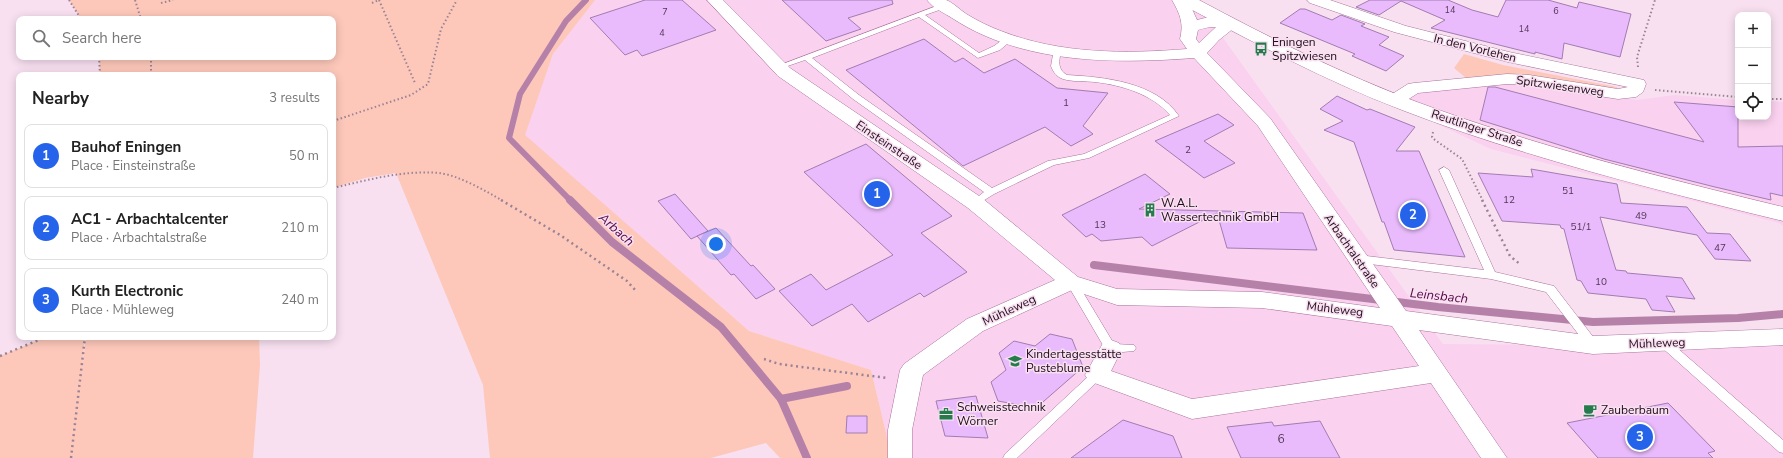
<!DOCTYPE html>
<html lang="en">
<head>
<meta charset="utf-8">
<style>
	:root { --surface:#fff; --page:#f6f6f6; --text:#222; --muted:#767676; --line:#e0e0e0; --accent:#2563eb }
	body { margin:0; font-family:"Nunito Sans",sans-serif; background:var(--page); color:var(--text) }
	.controls { position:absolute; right:12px; top:12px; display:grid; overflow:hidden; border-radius:8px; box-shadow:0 2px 10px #0003 }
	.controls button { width:36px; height:36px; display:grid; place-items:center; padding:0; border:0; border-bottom:1px solid var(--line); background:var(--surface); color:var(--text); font:20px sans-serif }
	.you { position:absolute; left:716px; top:244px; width:14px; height:14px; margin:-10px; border:3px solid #fff; border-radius:50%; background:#1a73e8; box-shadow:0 0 0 6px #1a73e833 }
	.badge { display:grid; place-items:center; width:26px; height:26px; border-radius:50%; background:var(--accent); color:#fff; font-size:13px; font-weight:700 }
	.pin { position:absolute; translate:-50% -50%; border:2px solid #fff; box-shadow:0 1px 4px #0006 }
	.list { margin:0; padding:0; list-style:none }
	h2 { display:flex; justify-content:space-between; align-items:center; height:52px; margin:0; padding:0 16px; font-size:17px }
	h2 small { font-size:13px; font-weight:400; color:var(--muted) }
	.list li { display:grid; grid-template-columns:26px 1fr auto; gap:12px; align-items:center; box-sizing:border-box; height:64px; margin:0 8px 8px; padding:0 8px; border:1px solid var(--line); border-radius:8px }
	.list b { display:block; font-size:15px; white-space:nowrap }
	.list p { margin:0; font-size:13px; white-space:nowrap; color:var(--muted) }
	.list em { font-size:13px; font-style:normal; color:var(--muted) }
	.icon { flex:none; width:22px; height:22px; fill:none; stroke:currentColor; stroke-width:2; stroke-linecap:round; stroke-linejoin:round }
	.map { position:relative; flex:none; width:1783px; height:458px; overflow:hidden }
	.search { position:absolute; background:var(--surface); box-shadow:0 2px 10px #0003; left:16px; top:16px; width:320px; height:44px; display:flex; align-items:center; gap:10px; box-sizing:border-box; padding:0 14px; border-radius:8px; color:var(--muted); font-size:15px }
	.panel { position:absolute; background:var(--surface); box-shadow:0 2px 10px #0003; left:16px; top:72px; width:320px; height:268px; border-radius:8px }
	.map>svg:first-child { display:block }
</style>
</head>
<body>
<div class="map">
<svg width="1783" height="458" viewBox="0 0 1783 458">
	<rect width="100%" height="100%" fill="#f8e0f1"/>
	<g fill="#fad1ef">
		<path d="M593 0H1178L1208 17 1443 344 1700 346 1783 342V458H892L871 370 749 331 524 135 553 54Z"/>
		<path d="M1511 82 1637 100 1675 95 1738 100V117H1768V101L1783 102V226L1779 223 1491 149 1383 99 1418 92Z"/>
	</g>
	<g fill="#fdc8ba">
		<path d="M69 0H595L553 54 525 135 749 331 871 370 892 458H780L766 443 711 458H490L483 385 396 173 365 178 333 188V75H100L99 57H333V19H81Z"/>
		<path d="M1464 54 1503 65 1617 87V90L1497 75 1466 78 1454 68Z"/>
		<path d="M46 337H85L82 370 86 337H259L260 365 253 458H0V356Z"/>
	</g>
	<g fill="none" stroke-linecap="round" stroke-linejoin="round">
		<path stroke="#b681a8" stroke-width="6" d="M571 201 509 138 520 94 566 21 586 0"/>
		<g stroke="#b681a8" stroke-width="8">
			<path d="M570 200 612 242 721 327 781 399 807 458"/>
			<path d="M1094 265 1438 307 1593 322 1738 318 1783 314"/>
			<path d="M781 399 847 386"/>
		</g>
	</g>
	<g fill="#e9bbfc" stroke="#a27cb1">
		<path d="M645 0H682L716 30 642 56 637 50 625 55 590 18Z"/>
		<path d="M782 0H892L893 4 848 18 861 29 826 41Z"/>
		<path d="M1370 0H1448L1472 10 1498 17 1506 0H1548L1577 8 1579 2 1631 14 1620 57 1564 43 1562 59 1535 52V54L1431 28 1445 20 1401 1 1379 15 1356 7Z"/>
		<path d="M1300 9H1305L1332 20 1341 15 1365 24 1361 26 1389 37 1379 45 1404 56 1386 71 1352 56 1355 54 1280 23Z"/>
		<path d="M924 39 955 62 963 58 984 73 1015 59 1057 88 1108 93 1083 126 1093 134 1071 146 1045 127 963 166 846 70Z"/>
		<path d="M1488 87H1495L1704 142 1674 102 1738 107V147L1783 146V196L1770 193 1771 200 1715 187 1604 159 1480 120Z"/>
		<path d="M1337 96 1367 110 1370 109 1415 127 1396 151H1419L1465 257 1394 250 1384 222H1382L1354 142 1324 130 1343 121 1320 109Z"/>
		<path d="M1218 114 1234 125 1204 141 1235 163 1204 178 1155 141Z"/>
		<path d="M866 144 952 216 921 233 967 272 924 297 920 293 868 322 852 304 812 326 779 291 811 274 826 290 893 255 804 172Z"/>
		<path d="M1531 169 1617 184 1621 203 1687 207 1707 233 1730 234 1751 261 1715 259 1697 235 1600 217 1616 270 1626 271 1627 273 1682 278 1695 299 1666 296 1675 312 1652 310 1646 299 1588 293 1581 281 1577 280 1564 229 1561 228 1560 225 1502 221 1478 173 1533 177Z"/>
		<path d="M1145 174 1170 194 1139 209 1303 213 1317 250 1227 248 1217 213 1152 246 1142 237 1101 241 1092 234 1086 237 1062 215Z"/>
		<path d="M675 194 708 231 691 239 658 201Z"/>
		<path d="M716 228 751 266 753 265 775 289 756 299 734 274 731 275 697 236Z"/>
		<path d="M1050 334 1072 339 1083 367 1036 408 998 401 991 382 1006 370 999 353 1014 341 1035 346Z"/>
		<path d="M976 396 988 438 945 436 936 401Z"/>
		<path d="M1668 403 1715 451 1708 453 1713 458H1598L1567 423Z"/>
		<path d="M847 416H867V433H846Z"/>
		<path d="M1123 420 1173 436 1182 458H1071Z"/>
		<path d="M1320 421 1340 458H1241L1227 427 1272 422 1274 426Z"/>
	</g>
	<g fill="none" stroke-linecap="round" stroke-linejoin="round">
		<g stroke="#a9739c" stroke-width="1">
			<g id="lane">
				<path d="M942 4 946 6 945 8 925 15 979 53 994 46 1006 37H1012L1013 39 1000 50 978 58 919 17 812 58 859 95 992 188 1048 161 1084 154 1170 115C1152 94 1121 85 1095 82 1085 81 1073 82 1063 79 1057 77 1053 72 1051 66L1054 49H1060L1061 51C1059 61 1057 69 1067 75 1104 77 1156 82 1179 116L1089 158 1054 165 994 194 975 206 972 205 970 203 984 192 853 99 805 60 779 69 775 67Z"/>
				<path d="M1444 167 1449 170 1495 272 1554 286 1597 342 1599 345 1597 348 1593 349 1589 348 1546 292 1491 279 1354 262 1353 259 1354 256 1358 255 1484 270 1439 170Z"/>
				<path d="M1071 278 1075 279 1114 344 1134 345 1136 348 1134 351 1111 353 1107 352 1066 282 1067 279Z"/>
				<path d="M1663 338 1667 339 1783 440V453L1779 452 1659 345 1657 342 1659 339Z"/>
				<path d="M1097 370 1101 372 1103 375 1101 378 1017 458H1003L1005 454 1093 372Z"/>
			</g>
		</g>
		<g stroke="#a9739c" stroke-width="1">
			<g id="street">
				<path d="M707 0H723L790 68 982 198 1078 277 1117 289 1262 292 1380 308 1258 126 1194 58C1114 64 1022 64 952 18 944 13 933 8 927 0 933 0 941 0 946 0 954 3 961 11 968 15 978 21 990 27 1001 31 1060 54 1125 54 1187 49L1180 39C1184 23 1180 14 1172 0H1188L1197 20 1209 17 1237 21 1239 24 1219 40 1207 53 1270 118 1406 311 1593 336 1783 329V345L1593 354 1419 330 1507 458H1481L1431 383 1192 419 1089 381 1085 375 1103 343 1111 340 1119 343 1122 349 1111 371 1192 399 1419 366 1392 326 1262 308 1117 305 1072 290 983 331 923 375 912 430V458H888V430L900 370 904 364 967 319 1055 280 968 208 778 76ZM1210 27H1216L1199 43 1196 39 1198 30Z"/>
				<path d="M1307 0H1330L1406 26 1509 52 1644 80 1646 84 1643 92 1636 97 1618 99 1529 85 1507 84 1418 93 1401 104 1395 105 1389 104 1386 100 1389 96 1408 84 1414 83 1507 74 1529 75 1618 89 1628 87 1508 62 1394 32 1310 3Z"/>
			</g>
		</g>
		<g stroke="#a9739c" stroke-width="1">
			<path id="secondary" d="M1179 0H1199C1270 38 1342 74 1417 102 1535 146 1660 177 1783 207V221C1656 190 1524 157 1402 110 1326 81 1253 42 1181 4Z"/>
		</g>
		<g stroke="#9a8394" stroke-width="2" stroke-dasharray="1.5 2.5" stroke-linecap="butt">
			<path d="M69 0 81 19"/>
			<path d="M135 0 141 19"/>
			<path d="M379 0 415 83"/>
			<path d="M161 3 173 0"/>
			<path d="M372 3 379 0"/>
			<path d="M99 57 100 75"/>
			<path d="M151 57V75"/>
			<path d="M1638 67 1637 57 1655 0"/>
			<path d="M1655 90 1738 97"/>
			<path d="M1768 99H1783"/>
			<path d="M333 121 411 95 428 84 441 29 457 0"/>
			<path d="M1433 132 1432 137 1435 140 1462 159 1483 201"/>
			<path d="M333 188C368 180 402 170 439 173 458 175 486 191 503 201"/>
		</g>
		<g stroke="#9a8394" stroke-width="2.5" stroke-dasharray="2 3.5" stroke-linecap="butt">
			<path d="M501 200 560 235 627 281 637 292"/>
			<path d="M1482 200 1510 256 1521 265"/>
			<path d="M0 356 46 337"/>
			<path d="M764 359 779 364 887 378"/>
			<path d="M71 458 85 337"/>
		</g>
		<use href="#lane" fill="#fff" fill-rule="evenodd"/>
		<use href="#street" fill="#fff" fill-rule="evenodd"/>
		<use href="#secondary" fill="#fff" fill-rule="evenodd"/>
	</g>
	<defs>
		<g id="bus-bare" transform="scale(1.08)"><path d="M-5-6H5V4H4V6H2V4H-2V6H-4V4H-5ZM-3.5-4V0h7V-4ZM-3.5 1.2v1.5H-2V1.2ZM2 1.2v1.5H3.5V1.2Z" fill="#267b4d" stroke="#f8e0f1" stroke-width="2.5" paint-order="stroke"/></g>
		<g id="building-bare" transform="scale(1.08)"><path d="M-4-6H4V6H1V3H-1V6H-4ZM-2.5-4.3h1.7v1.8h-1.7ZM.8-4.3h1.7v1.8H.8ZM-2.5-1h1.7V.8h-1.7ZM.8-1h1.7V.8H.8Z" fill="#267b4d" stroke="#f8e0f1" stroke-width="2.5" paint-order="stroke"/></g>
		<g id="school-bare" transform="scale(1.08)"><path d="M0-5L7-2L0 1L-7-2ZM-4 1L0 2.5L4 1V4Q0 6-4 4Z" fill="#267b4d" stroke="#f8e0f1" stroke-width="2.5" paint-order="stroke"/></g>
		<g id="cafe-bare" transform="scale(1.08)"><path d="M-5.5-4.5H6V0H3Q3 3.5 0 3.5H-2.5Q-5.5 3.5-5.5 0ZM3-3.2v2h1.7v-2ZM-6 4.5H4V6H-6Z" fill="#267b4d" stroke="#f8e0f1" stroke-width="2.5" paint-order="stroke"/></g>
		<g id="office-bare" transform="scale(1.08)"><path d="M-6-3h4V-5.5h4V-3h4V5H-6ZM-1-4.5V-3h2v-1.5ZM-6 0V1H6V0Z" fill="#267b4d" stroke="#f8e0f1" stroke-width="2.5" paint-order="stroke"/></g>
	</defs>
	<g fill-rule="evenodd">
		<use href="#bus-bare" x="1261" y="49"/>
		<use href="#building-bare" x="1150" y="210"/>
		<use href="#school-bare" x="1015" y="361"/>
		<use href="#cafe-bare" x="1590" y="410"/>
		<use href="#office-bare" x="946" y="414"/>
	</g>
	<g text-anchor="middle" stroke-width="3" stroke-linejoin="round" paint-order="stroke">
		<g font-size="9" fill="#523753">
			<text x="1450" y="13">14</text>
			<text x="1556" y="14">6</text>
			<text x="665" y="15">7</text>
			<text x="1524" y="32">14</text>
			<text x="662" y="36">4</text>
		</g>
		<g font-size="10" fill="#523753">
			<text x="1066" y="106">1</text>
			<text x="1188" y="153">2</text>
			<text x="1568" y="194">51</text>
			<text x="1509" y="203">12</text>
			<text x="1641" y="219">49</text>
			<text x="1100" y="228">13</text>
			<text x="1581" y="230">51/1</text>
			<text x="1720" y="251">47</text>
			<text x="1601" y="285">10</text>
		</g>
		<g font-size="12" fill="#200b1b" stroke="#f8e0f1" text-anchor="start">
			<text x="1272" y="46">Eningen<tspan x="1272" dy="14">Spitzwiesen</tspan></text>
			<text x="1161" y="207">W.A.L.<tspan x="1161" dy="14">Wassertechnik GmbH</tspan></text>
			<text x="1026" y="358">Kindertagesstätte<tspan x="1026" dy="14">Pusteblume</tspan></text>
			<text x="957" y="411">Schweisstechnik<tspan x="957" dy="14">Wörner</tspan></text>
			<text x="1601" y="414">Zauberbaum</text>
		</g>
		<g font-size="12" fill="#200b1b" stroke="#f8e0f1">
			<text transform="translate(1475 48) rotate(14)" y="4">In den Vorlehen</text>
			<text transform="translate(1560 86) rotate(8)" y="4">Spitzwiesenweg</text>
			<text transform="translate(1477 128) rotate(18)" y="4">Reutlinger Straße</text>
			<text transform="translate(889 145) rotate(34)" y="4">Einsteinstraße</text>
			<text transform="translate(1352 251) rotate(55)" y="4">Arbachtalstraße</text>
			<text transform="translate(1335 309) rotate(7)" y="4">Mühleweg</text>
			<text transform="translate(1009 310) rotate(-25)" y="4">Mühleweg</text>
			<text transform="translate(1657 343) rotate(-2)" y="4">Mühleweg</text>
		</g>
		<g font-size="12" fill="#523753">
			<text x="1281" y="443">6</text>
		</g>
		<g font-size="13" font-style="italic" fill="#57094b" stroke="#f8e0f1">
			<text transform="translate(617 229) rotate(42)" y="5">Arbach</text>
			<text transform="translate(1439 295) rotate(6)" y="5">Leinsbach</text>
		</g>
	</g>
</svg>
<div class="controls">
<button>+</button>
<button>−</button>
<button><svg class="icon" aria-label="locate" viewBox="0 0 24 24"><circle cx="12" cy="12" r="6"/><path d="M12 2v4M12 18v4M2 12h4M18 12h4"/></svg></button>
</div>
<div class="you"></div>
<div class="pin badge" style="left:877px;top:194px">1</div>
<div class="pin badge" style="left:1413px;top:215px">2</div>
<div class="pin badge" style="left:1640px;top:437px">3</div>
<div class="search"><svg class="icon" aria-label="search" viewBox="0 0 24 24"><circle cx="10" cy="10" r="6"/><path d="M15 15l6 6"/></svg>Search here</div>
<section class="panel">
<h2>Nearby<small>3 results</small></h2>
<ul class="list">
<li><span class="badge">1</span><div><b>Bauhof Eningen</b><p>Place · Einsteinstraße</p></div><em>50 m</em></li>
<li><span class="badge">2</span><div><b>AC1 - Arbachtalcenter</b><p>Place · Arbachtalstraße</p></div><em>210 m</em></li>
<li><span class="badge">3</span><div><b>Kurth Electronic</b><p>Place · Mühleweg</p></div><em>240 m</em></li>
</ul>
</section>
</div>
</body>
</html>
